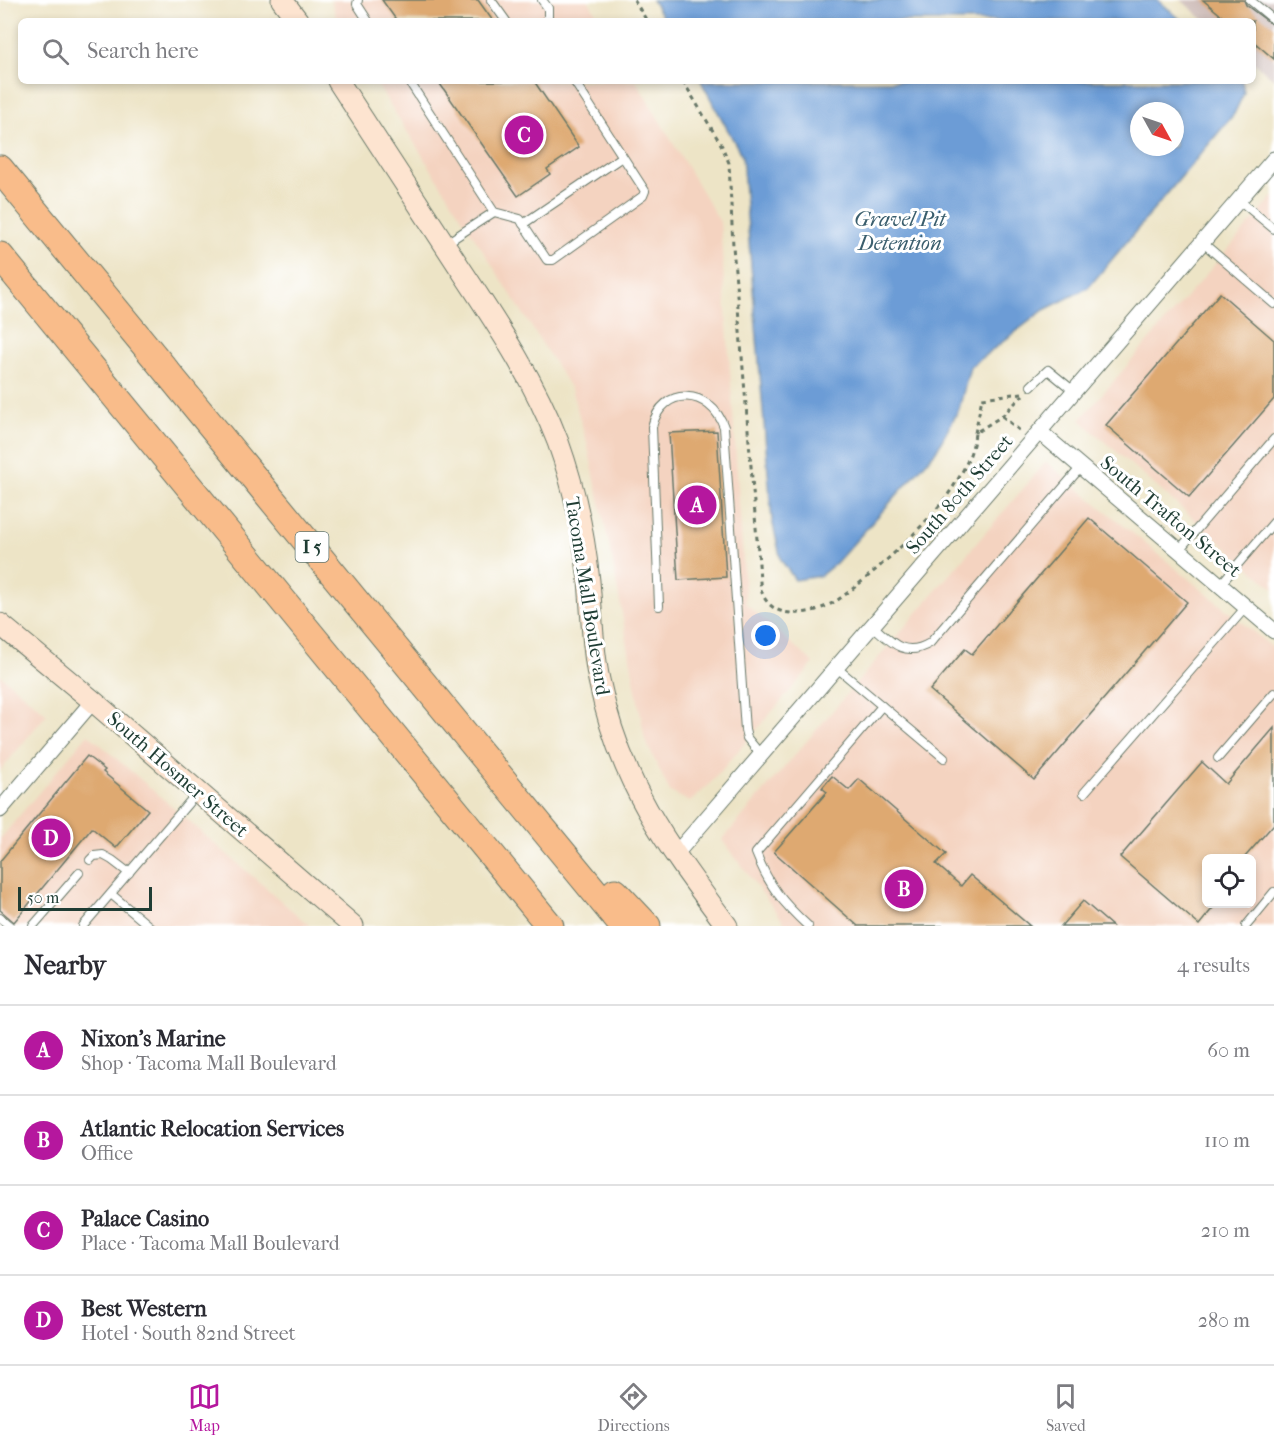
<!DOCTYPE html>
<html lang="en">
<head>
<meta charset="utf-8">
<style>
	:root { --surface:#fff; --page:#f2f2f3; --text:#2b2b33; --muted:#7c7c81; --line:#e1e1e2; --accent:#b5179e }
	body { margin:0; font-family:"IM FELL French Canon",serif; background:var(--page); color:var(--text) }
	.controls { position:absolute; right:18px; bottom:18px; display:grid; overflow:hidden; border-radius:9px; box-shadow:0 3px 9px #0003 }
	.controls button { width:54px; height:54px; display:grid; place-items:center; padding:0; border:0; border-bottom:2px solid var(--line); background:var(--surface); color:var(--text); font:30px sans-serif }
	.compass { position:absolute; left:1130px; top:102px; width:54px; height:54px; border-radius:50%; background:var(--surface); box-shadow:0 3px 9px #0003; rotate:130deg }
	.scale { position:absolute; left:18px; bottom:15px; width:134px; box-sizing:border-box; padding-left:6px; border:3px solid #1f3d34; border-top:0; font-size:16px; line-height:21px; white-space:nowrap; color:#1f3d34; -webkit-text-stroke:4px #fff; paint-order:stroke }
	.you { position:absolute; left:766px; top:636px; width:21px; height:21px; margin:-15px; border:4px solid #fff; border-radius:50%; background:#1a73e8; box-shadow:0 0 0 9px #1a73e833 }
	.badge { display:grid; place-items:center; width:39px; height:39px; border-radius:50%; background:var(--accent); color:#fff; font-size:20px; font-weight:700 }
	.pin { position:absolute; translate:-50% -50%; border:3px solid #fff; box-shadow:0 2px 6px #0006 }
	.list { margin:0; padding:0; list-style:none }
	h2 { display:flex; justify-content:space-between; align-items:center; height:78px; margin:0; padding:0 24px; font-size:26px }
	h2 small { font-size:20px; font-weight:400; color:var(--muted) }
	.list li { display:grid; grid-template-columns:39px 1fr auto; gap:18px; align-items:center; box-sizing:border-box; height:90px; padding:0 24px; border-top:2px solid var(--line) }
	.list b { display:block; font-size:22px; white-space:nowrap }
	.list p { margin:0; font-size:20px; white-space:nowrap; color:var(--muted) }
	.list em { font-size:20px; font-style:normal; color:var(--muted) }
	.icon { flex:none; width:33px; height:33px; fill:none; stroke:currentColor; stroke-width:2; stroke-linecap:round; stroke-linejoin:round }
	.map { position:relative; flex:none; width:1274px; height:926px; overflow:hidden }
	.search { position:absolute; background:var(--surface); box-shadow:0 3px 9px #0003; left:18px; right:18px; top:18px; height:66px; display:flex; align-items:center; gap:15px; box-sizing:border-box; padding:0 21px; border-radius:9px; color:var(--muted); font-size:22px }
	.sheet { height:438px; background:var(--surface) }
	nav { display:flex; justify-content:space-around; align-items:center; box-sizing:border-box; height:84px; border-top:2px solid var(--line); background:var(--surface); font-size:16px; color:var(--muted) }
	nav a { display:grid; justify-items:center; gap:3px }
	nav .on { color:var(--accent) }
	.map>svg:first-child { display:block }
</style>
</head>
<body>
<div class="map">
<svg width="1274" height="926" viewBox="0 0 1274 926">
	<rect width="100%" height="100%" fill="#fff"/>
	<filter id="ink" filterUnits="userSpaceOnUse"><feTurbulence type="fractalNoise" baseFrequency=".0167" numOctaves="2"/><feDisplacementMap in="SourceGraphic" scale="12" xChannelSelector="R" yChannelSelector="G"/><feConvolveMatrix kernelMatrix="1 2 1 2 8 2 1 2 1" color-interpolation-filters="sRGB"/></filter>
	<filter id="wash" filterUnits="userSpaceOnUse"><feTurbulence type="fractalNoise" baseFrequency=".008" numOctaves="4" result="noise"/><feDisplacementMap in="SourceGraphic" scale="24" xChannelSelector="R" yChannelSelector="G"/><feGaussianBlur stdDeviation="1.35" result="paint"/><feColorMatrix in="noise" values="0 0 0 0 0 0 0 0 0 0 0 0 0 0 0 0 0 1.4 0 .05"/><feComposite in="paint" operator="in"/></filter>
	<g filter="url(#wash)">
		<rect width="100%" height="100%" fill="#ede4c6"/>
		<g fill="#f4d3c0" fill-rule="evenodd">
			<path d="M331 0H588L601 21H337Z"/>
			<path d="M375 81H636L720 222 746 604 814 663 709 785 690 802 670 792 645 740 612 558 587 443 571 389Z"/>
			<path d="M1274 196V589L1080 420Z"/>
			<path d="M1046 462 1274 649V926H787L722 840ZM1206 858H1252V904H1206Z"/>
			<path d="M0 675 47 714 0 771Z"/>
			<path d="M88 734 310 926H0V839Z"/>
		</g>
		<path fill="#d0c0bc" d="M1181 0H1274V79L1253 62V21H1205Z"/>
		<g fill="#6c9cd6" stroke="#466c85" stroke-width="1.5" fill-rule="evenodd">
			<path d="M652 0H1158L1182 21H665Z"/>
			<path d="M701 81H1242L1244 93 1234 114 1088 288 1044 310 970 367 959 409 936 451 836 563 820 576 795 580 781 560 772 520 742 156ZM1139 111H1175V147H1139Z"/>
		</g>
		<g id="blocks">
			<g fill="#dea971">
				<path d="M382 0H478L493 21H397Z"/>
				<path d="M1203 0H1244L1246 5 1274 26V59L1253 41V21H1228Z"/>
				<path d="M438 81H534L579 147 547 169 550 174 518 196Z"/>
				<path d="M1220 293 1274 340V399L1189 497 1106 425Z"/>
				<path d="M717 431 726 577 678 580 669 433Z"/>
				<path d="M1089 518 1187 602 1034 780 930 690 965 649 972 654Z"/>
				<path d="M1274 728V824L1244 858H1206V903H1217L1199 925 1120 857 1202 762 1226 784Z"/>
				<path d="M87 756 105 770 103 772 148 810 116 848 92 828 14 922 0 910V861Z"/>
				<path d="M832 776 849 790 859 779 946 854 936 864 961 886 970 875 1030 926H858L774 852 827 792 822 788Z"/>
				<path d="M1083 901 1112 926H1061Z"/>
			</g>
		</g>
	</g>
	<g filter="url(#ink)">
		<use href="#blocks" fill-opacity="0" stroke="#677767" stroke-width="1.5"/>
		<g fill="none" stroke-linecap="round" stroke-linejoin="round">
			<g stroke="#677767" stroke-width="10">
				<g id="service">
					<path d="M358 0 357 4 368 21"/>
					<path d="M491 0 506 21"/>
					<path d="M542 0 548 8V21"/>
					<path d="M1250 0 1274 20"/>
					<path d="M409 81 494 212 520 219 547 260H553L643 196 645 191 574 81"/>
					<path d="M1239 200 1274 229"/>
					<path d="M523 224 622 157"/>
					<path d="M1202 242 1274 304"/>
					<path d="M445 244 494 212"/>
					<path d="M1031 386 1048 370 1075 392"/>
					<path d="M1179 550 1274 439"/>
					<path d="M1220 585 1274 522"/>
					<path d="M659 606 652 427C662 384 711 389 724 427L745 730 747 738 761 755"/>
					<path d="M873 626C892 643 905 658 930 643L1081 467"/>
					<path d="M837 668 944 758"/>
					<path d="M1218 758 1274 693"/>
					<path d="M1084 793 1246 607"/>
					<path d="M90 860 94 856 103 855 112 860 129 873"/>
					<path d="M111 894 149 926"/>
					<path d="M0 918 10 926"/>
					<path d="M33 926 79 873"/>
					<path d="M83 926 197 793"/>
					<path d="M808 926C782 902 769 886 756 853L882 706"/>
					<path d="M1246 926 1274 892"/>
				</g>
			</g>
			<g stroke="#677767" stroke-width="17">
				<g id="minor">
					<path d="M1040 432 1274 631"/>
					<path d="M0 810 93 701"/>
					<path d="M674 856 1274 159"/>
				</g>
			</g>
			<g stroke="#677767" stroke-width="23">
				<g id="secondary">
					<path d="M282 0 298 21"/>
					<path d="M338 81C379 143 419 206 460 268 497 324 534 379 558 442 574 486 584 534 589 581 592 614 592 647 599 680 620 783 666 844 727 926"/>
					<path d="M0 624 93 701 353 926"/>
				</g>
			</g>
			<g stroke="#677767" stroke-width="29">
				<g id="motorway">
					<path d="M0 169 623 926"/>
					<path d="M0 256 550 926"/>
					<path d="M615 892 647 926"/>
				</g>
			</g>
			<g stroke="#677767" stroke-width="3" stroke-dasharray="4.5 4.5" stroke-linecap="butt">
				<path d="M634 0 647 21"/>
				<path d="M683 81 722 146 729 163 733 246 759 564C760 573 759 587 763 595 776 624 819 613 839 599 872 576 935 518 955 484 965 468 973 452 975 433L1002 416 1023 395"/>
				<path d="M1002 416 1019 430"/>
				<path d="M975 433 982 398 1022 393"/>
			</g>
			<use href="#service" stroke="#fff" stroke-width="8"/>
			<use href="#minor" stroke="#fff" stroke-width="15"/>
			<use href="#secondary" stroke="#fde4d0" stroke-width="21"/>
			<use href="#motorway" stroke="#f9bc8a" stroke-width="27"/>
		</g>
	</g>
	<g text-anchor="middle" stroke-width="6" stroke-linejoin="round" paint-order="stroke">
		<rect fill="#fff" stroke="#627771" stroke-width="1.5" x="295.5" y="532" width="33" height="30" rx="4.5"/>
		<g font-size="18" font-weight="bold" fill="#1f3d34">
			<text x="312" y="553">I 5</text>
		</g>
		<g font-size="20" fill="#1f3d34" stroke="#fff">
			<text transform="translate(959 494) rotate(-49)" y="7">South 80th Street</text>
			<text transform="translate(1171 516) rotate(40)" y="7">South Trafton Street</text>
			<text transform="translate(588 596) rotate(81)" y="7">Tacoma Mall Boulevard</text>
			<text transform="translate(178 774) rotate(41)" y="7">South Hosmer Street</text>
		</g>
		<g font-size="21" font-style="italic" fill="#3a5e6d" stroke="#fff">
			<text x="900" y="226">Gravel Pit<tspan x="900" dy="24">Detention</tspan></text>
		</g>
	</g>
</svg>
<div class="controls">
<button><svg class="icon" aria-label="locate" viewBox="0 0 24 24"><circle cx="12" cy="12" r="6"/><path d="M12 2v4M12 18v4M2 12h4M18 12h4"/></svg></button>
</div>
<svg class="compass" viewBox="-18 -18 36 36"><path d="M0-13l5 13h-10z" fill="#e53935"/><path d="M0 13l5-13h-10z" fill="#7c7c81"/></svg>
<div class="scale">50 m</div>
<div class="you"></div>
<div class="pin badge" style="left:697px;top:505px">A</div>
<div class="pin badge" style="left:904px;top:889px">B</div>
<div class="pin badge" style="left:524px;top:135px">C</div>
<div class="pin badge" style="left:51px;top:838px">D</div>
<div class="search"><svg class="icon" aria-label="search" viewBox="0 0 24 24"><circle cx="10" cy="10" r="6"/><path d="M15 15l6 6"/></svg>Search here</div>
</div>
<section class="sheet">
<h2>Nearby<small>4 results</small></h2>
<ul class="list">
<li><span class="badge">A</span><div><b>Nixon's Marine</b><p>Shop · Tacoma Mall Boulevard</p></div><em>60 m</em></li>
<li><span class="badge">B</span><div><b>Atlantic Relocation Services</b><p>Office</p></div><em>110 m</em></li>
<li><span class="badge">C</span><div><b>Palace Casino</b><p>Place · Tacoma Mall Boulevard</p></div><em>210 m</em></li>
<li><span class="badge">D</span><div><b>Best Western</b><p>Hotel · South 82nd Street</p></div><em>280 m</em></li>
</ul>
</section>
<nav>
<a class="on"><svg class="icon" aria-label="map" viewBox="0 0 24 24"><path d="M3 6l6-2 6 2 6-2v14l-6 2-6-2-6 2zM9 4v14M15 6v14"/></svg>Map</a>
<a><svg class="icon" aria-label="directions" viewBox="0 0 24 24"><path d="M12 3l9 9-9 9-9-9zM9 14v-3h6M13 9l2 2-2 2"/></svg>Directions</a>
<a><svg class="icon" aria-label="saved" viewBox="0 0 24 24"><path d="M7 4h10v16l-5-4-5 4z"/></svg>Saved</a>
</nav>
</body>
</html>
